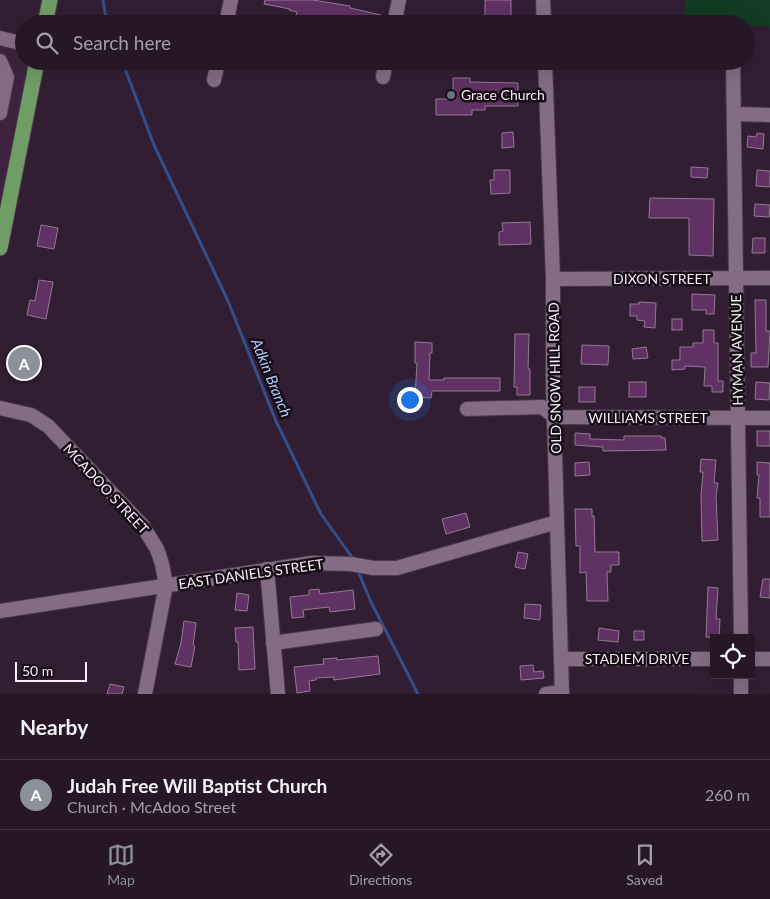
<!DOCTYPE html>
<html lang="en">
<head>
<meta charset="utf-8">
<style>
	:root { --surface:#261626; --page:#2e1f2e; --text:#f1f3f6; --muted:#a49fa7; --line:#423543; --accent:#8c9099 }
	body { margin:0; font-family:Lato,sans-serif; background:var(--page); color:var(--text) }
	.controls { position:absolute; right:15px; bottom:15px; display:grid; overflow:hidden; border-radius:0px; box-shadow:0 5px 20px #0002 }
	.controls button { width:45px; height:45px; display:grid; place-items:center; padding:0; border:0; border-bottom:1px solid var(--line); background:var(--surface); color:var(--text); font:25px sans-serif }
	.scale { position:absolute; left:15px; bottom:12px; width:72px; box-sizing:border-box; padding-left:5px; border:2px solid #f8eaf8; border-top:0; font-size:14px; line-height:18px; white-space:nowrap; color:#f8eaf8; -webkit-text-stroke:4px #150c15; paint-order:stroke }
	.you { position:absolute; left:409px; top:399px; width:18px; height:18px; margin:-12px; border:4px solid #fff; border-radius:50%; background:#1a73e8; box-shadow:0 0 0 8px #1a73e833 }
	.badge { display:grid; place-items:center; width:32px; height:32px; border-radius:50%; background:var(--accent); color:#fff; font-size:16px; font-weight:700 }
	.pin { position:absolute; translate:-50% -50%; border:2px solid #fff; box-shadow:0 1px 5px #0006 }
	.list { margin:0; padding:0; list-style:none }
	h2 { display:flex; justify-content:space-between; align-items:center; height:65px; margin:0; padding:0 20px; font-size:21px }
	h2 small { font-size:16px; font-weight:400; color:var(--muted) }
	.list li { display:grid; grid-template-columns:32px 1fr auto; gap:15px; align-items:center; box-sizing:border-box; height:70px; padding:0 20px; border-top:1px solid var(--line) }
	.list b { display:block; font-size:19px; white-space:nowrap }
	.list p { margin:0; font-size:16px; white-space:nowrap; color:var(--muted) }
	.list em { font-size:16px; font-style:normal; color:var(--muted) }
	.icon { flex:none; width:28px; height:28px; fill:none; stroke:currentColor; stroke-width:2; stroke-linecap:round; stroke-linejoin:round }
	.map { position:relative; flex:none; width:770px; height:694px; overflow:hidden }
	.search { position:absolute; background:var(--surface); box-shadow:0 5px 20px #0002; left:15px; right:15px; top:15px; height:55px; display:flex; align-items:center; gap:12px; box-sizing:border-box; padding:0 18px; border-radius:28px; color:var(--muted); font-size:19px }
	.sheet { height:135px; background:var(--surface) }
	nav { display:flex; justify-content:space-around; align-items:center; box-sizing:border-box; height:70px; border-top:1px solid var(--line); background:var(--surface); font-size:14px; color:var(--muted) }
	nav a { display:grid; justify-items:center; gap:2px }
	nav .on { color:var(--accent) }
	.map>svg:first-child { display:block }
</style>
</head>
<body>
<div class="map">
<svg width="770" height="694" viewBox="0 0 770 694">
	<rect width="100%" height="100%" fill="#321e33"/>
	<path fill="#3d233e" d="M0 38 24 44V61H37L0 248Z"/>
	<path fill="#123c21" d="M685 0H770V27L746 25V24L684 19Z"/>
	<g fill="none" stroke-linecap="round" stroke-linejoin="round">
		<g stroke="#344f87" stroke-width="3">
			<path d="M103 0 107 24"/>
			<path d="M122 61 154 145 228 301 276 421 321 514 354 560"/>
			<path d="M358 571 371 602 418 694"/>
		</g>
	</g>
	<g fill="#603163" stroke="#937a94">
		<path d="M265 0H313L350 6V8L381 15 380 24 347 23 306 16 305 22 295 20 297 12 289 10 290 9 264 4Z"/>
		<rect x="485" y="0" width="26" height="19"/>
		<path d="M453 78H470V82L518 83V106H485V110H472V115H436V99H453Z"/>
		<path d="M513 132 514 147 502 148V133Z"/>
		<path d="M757 133 764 134 763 149 747 147 748 136 756 137Z"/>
		<path d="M691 167 708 168 707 178 691 177Z"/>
		<path d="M494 170H510V193L491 194 490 180H494Z"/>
		<path d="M757 170 770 171V187L756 186Z"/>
		<path d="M650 198 714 199 713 256 689 255V218H649Z"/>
		<path d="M755 204 770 205 769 217 754 216Z"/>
		<path d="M530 222 531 244 499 245V232L503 231 502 223Z"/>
		<path d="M41 225 58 228 54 249 37 246Z"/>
		<path d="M753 238H765V253H752Z"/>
		<path d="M39 280 53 282 46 319 27 315 30 300 35 301Z"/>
		<path d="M692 294 715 295 714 314H706V310H692Z"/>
		<path d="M755 300H766V331H770L768 367H751V353H756Z"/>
		<path d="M639 302 656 303 655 328 644 327 645 321 637 320V316H630V304H639Z"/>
		<rect x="672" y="319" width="10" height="11"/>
		<path d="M703 330H714V343H718V381H723V392H712V386H704L705 367 685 366V369L672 370V360H680V347H693V343H703Z"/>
		<path d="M515 334H529L528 369H530V395H517V387H514Z"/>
		<path d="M415 342 432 343V353H430L429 380H444V378H500V391H432L431 398 415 397 417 363H415Z"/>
		<path d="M582 345 609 346 608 365 581 364Z"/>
		<path d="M646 347 648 358 633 359 632 349Z"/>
		<path d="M13 353 38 358 35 372 10 368Z"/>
		<rect x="629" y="382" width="17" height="15"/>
		<path d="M756 382 770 383 769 400 755 399Z"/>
		<rect x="579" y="387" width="16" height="15"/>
		<rect x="757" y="431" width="13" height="15"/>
		<path d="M575 433 590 434V439L624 440V436H661V438H665L666 450 603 451V447L575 445Z"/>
		<path d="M701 459 716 460 714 483H718L716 496 718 540 702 541 701 495 703 472H700Z"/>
		<path d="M589 462 590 475 575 476V463Z"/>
		<path d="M757 462 770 463V517H760V498H757L759 475H757Z"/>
		<path d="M575 509H592V516H594L595 552H619V565H611V572H607L608 601H587L586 572 580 573V546H576Z"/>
		<path d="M466 513 470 527 446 534 442 519Z"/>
		<path d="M518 552 528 554 525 569 515 567Z"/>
		<path d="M763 579H770V598L760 597Z"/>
		<path d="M708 587 718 588 716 619H720L719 638 706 637Z"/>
		<path d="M319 589 320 594 353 590 355 609 330 612 329 607 303 610 304 617 292 618 290 597 309 595V590Z"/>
		<path d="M237 593 249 595 247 611 235 610Z"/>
		<path d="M525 604 541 605 540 620 524 618Z"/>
		<path d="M184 621 196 623 193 645 195 646 191 667 175 664 181 643Z"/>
		<path d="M253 627 255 669 239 670 238 642H236L235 628Z"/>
		<path d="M599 628 619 631 618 642 598 640Z"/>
		<rect x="634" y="631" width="10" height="9"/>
		<path d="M378 656 380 674 334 680V677L316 678V680L309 681 310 691 297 693 294 667 324 664 323 659 337 658V660Z"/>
		<path d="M533 665 534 672 543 671 544 678 521 680 520 666Z"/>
		<path d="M110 684 124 687 122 694H107Z"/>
	</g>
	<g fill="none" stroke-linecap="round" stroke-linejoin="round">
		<g stroke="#4b394c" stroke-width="16">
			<g id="minor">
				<path d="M543 0 544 24"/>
				<path d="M226 24 231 0"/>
				<path d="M394 24 399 0"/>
				<path d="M0 38 24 44"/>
				<path d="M545 61 553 279V384L562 694"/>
				<path d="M733 61 741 638"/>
				<path d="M383 77 386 61"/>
				<path d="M214 80 218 61"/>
				<path d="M0 113 7 77 0 61"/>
				<path d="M734 114 770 115"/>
				<path d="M553 279 770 278"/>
				<path d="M0 408 31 415 48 426 142 525 157 549 162 564 166 585 145 694"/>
				<path d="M467 409 542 407 555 417 770 418"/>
				<path d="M267 569 278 694"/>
				<path d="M0 611 312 563 351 564 373 568H397L557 522"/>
				<path d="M273 643 376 629"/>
				<path d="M561 659H714"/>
				<path d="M751 659H770"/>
				<path d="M741 675V694"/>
				<path d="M546 694 562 692"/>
			</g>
		</g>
		<g stroke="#4b394c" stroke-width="17">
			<g id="major">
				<path d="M45 24 50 0"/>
				<path d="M0 248 37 61"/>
			</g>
		</g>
		<use href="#minor" stroke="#846c85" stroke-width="14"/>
		<use href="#major" stroke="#6f9d65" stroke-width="15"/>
	</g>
	<circle fill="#6b7280" stroke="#150c15" stroke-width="2" cx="451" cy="95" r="5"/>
	<g text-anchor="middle" stroke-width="5" stroke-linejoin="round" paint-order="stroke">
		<g font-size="14" fill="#f8eaf8" stroke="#150c15" text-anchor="start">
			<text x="461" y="100">Grace Church</text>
		</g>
		<g font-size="14" fill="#f8eaf8" stroke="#150c15">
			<text x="662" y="284">DIXON STREET</text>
			<text transform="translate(737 350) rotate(-91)" y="5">HYMAN AVENUE</text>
			<text transform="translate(555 378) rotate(-91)" y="5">OLD SNOW HILL ROAD</text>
			<text x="648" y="423">WILLIAMS STREET</text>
			<text transform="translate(106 489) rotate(47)" y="5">MCADOO STREET</text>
			<text transform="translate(251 574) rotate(-8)" y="5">EAST DANIELS STREET</text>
			<text x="637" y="664">STADIEM DRIVE</text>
		</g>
		<g font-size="15" font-style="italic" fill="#b1ccfe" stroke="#150c15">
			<text transform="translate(271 378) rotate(68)" y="5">Adkin Branch</text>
		</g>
	</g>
</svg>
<div class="controls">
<button><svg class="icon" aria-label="locate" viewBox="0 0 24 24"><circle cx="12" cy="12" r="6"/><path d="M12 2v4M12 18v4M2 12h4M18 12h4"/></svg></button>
</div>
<div class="scale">50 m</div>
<div class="you"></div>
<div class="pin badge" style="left:24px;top:363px">A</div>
<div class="search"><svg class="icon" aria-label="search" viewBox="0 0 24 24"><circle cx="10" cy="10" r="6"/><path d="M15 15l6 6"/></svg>Search here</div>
</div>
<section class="sheet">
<h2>Nearby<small></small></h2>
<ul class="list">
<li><span class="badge">A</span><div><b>Judah Free Will Baptist Church</b><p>Church · McAdoo Street</p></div><em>260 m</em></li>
</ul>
</section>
<nav>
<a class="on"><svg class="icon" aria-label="map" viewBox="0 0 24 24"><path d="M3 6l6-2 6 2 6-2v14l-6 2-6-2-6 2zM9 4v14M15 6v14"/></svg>Map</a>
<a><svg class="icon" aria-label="directions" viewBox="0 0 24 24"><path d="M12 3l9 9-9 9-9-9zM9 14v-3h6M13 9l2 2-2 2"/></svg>Directions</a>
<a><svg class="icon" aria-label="saved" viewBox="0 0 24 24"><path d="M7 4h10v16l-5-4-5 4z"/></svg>Saved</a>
</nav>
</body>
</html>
